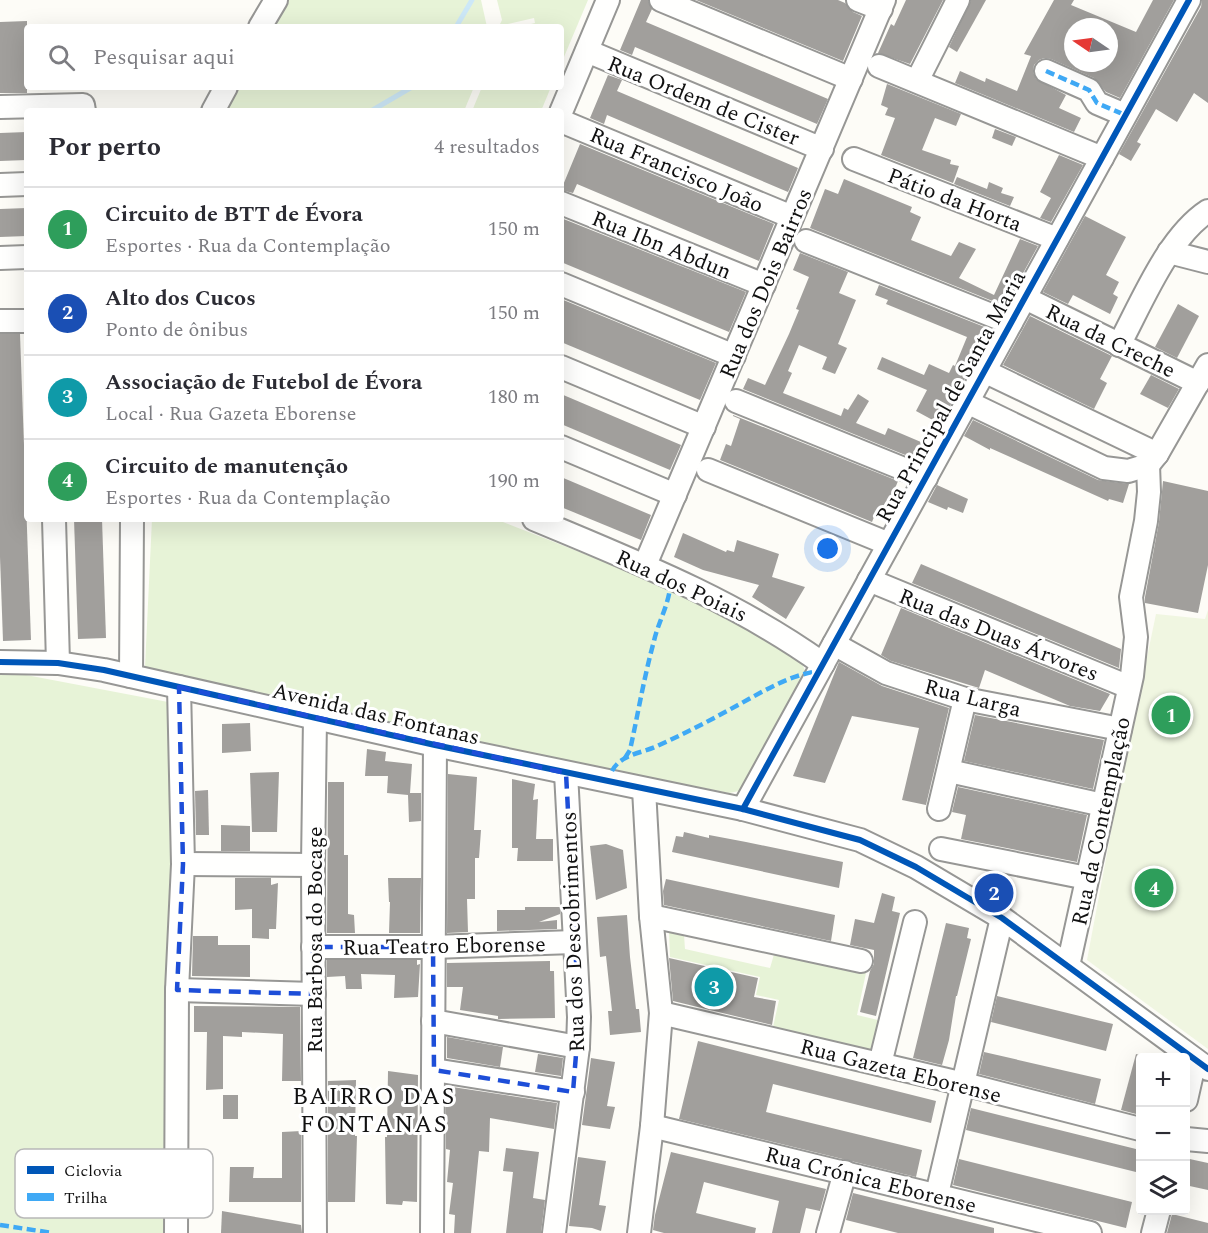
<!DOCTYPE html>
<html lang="pt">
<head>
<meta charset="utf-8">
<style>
	:root { --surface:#fff; --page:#f7f7f7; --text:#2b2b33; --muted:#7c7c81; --line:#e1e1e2; --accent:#db2777 }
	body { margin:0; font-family:Spectral,serif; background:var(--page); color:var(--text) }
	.controls { position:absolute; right:18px; bottom:18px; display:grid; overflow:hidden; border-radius:6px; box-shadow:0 6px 24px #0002 }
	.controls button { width:54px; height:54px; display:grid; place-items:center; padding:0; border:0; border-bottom:2px solid var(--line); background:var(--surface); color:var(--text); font:30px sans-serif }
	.compass { position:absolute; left:1064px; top:18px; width:54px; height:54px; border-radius:50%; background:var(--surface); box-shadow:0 6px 24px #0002; rotate:283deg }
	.you { position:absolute; left:828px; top:549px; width:21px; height:21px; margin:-15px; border:4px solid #fff; border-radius:50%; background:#1a73e8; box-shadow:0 0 0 9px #1a73e833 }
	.badge { display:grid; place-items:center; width:39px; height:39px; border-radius:50%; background:var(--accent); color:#fff; font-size:20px; font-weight:700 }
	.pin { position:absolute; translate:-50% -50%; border:3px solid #fff; box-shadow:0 2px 6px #0006 }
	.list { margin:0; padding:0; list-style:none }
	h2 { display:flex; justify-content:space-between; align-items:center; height:78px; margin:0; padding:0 24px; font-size:26px }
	h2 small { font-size:20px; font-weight:400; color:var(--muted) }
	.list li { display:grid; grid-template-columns:39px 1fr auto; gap:18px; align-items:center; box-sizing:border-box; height:84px; padding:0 24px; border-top:2px solid var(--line) }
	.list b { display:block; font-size:22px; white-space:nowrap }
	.list p { margin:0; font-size:20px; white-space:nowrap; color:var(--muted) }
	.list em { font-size:20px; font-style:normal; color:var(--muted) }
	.icon { flex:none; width:33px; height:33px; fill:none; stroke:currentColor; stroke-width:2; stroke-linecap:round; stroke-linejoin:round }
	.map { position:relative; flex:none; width:1208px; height:1233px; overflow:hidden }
	.search { position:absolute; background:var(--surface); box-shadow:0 6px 24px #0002; left:24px; top:24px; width:540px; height:66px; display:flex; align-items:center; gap:15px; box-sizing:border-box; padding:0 21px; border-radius:6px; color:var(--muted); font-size:22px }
	.panel { position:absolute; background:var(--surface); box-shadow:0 6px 24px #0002; left:24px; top:108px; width:540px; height:414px; border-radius:6px }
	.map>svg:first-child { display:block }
</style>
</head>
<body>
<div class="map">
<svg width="1208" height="1233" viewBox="0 0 1208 1233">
	<rect width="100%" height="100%" fill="#fdfcf7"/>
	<g fill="#e7f3d7">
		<path d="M282 0H481L487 27H267Z"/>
		<path d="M497 0H588L561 64V27H519L535 23 534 18 499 26 502 20Z"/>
		<path d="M233 87H474L464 111H220Z"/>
		<path d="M482 87H551L541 111H472Z"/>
		<path d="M152 519H495L682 592 745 622 801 661 806 673 745 786 739 791 729 793 591 766 274 698 145 667Z"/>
		<path d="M0 670 168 702 175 1233H0Z"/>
		<path d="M669 931 684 935 685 949 770 968 775 951 866 973 857 1015 878 1020 871 1050 773 1027 779 1000 756 995 760 977 670 957Z"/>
	</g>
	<path fill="#f0f6e1" d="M1208 610V1049L1087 960 1114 816 1156 614 1205 619Z"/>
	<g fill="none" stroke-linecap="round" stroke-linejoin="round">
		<g stroke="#cde8f7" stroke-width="5">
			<path d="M456 27 472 0"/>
			<path d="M371 111 412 87"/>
		</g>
	</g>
	<g fill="#a19f9c" fill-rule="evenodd">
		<path d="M641 0H648L652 9 646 22 828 99 817 124 635 47 632 55 620 50Z"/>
		<path d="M696 0H838L845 3 853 12 862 16 843 61Z"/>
		<path d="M906 0H943L910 64 878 53 891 24 894 26Z"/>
		<path d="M971 0H986L957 52 949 47Z"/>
		<path d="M1054 0H1074L1071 5 1136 32 1153 0H1174L1120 98 1106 92 1094 78 1051 59 1044 58 1039 60 1034 65 1033 72 1036 79 1066 95 1059 108 1081 118 1074 132 955 83 960 71 985 82 986 78 1017 91 1031 56 1024 54ZM1073 27H1109V63H1073Z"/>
		<path d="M1202 0H1208V103L1194 93 1177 122 1156 109 1137 142 1141 144 1131 161 1119 154 1201 7Z"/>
		<path d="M27 21V93H0V22Z"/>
		<path d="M608 75 622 80 617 91 798 168 788 192 607 115 604 124 590 118Z"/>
		<path d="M887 84 961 114 956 126 935 118 922 150 951 160 950 164 959 166 953 183 881 155 895 118 885 115 888 108 881 105Z"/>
		<path d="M995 129 1016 137 1012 146 992 138Z"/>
		<path d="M27 132V160L0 161V133Z"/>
		<path d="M580 144 774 224 759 261 577 184 573 193 561 190Z"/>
		<path d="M1059 155 1083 165 1051 222 1040 218 1051 198 1040 192Z"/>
		<path d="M957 177 987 189 989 182 1003 188 1001 193 1014 197 1010 206 954 184Z"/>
		<path d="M844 179 912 207 910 212 921 217 911 240 951 256 959 242 976 249 959 278 994 295 1020 239 1038 246 1005 306 810 228 825 189 838 194Z"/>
		<path d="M27 208V236L0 237V209Z"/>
		<path d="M1085 216 1126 237 1106 275 1119 282 1113 294 1118 297 1110 314 1073 295 1068 304 1043 292Z"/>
		<path d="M561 218 746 292 729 332 561 262Z"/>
		<path d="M800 253 848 272 839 293 856 300 838 344 847 348 835 374 822 369 827 357 799 345 788 371 792 373 783 393 841 416 844 408 848 410 858 394 869 401 856 423 885 435 888 428 928 445 920 461 743 389 748 378 765 385 789 334 799 310 796 309 809 277 793 270Z"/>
		<path d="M879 285 992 330 940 424 916 411 927 390 877 369 882 357 924 375 929 364 949 373 953 365 955 366 967 337 886 304 888 300 875 295Z"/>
		<path d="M561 299 716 363 700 400 561 342Z"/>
		<path d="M1178 304 1199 316 1177 358 1155 347Z"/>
		<path d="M1030 316 1112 356 1100 379 1107 383 1094 409 1003 365Z"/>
		<path d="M0 334H20L31 640 3 641 0 557Z"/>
		<path d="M1151 375 1179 389 1168 408 1140 394Z"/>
		<path d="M561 394 681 445 670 470 561 424Z"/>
		<path d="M733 415 898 481 884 516 876 512 872 522 720 460 726 444 731 446 740 419 733 416Z"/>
		<path d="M973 420 1098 480 1129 484 1123 503 1109 499 1108 501 990 448V450L964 436Z"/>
		<path d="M561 477 651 515 641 540 561 507Z"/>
		<path d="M1163 481 1208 491V565L1198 613 1145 603V597L1159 522Z"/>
		<path d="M937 485 968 499 963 513 948 507 947 510 928 502Z"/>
		<path d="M74 519H102L106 638 78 639Z"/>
		<path d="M683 533 726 552 727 550 734 552 737 540 779 554 772 577 805 587 786 619 752 597 759 585 703 570 674 557Z"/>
		<path d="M921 564 1121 649 1119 668 912 583Z"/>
		<path d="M901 608 1110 694 1100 711 1070 706 985 670 979 688 891 661 881 655Z"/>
		<path d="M839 662 882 686 949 708 926 805 902 800 919 728 852 716 825 783 793 776Z"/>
		<path d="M975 715 1104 740 1093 789 964 761Z"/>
		<path d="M250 723 251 751 222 753V724Z"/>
		<path d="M367 749 386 752 385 761 412 764 410 793H421V821L409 822 408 795 387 793 388 776H365Z"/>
		<path d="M279 772 277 832H252L250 773Z"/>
		<path d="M448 774 477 777 474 830H481L479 858H475V899H467L468 932 447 933Z"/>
		<path d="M512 779 535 784 533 800 538 799 536 839H553V861H517L518 848H512Z"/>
		<path d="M328 782H344V855H348V914L354 915 355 933H327Z"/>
		<path d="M958 787 1087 815 1077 862 961 839 966 815 952 812Z"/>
		<path d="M208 790 209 835H196L195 791Z"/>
		<path d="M221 825 250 826V851H221Z"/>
		<path d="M684 832 709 838V835L746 842 843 862 839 888 672 852 676 836 683 837Z"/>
		<path d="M606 844 623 850 627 888 596 900 590 846Z"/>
		<path d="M235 878H271V885L278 883 276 929H269V939L252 938V909L235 910Z"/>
		<path d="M388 878H421L420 933H389L390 902H389Z"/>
		<path d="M666 879 835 915 831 941 664 905 663 891Z"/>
		<path d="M882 893 895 897 892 911 900 913 876 1016 860 1012 870 971 874 964V950L850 945 855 919 874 923Z"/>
		<path d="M525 907H560V914L539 922 557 920V929L497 931V910H525Z"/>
		<path d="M627 915 630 957 636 1009H639L641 1032 610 1035 608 1011H612L606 956 600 957 597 917Z"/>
		<path d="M946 923 969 928 967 938 971 939 957 996H956L949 1040 942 1065 913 1058Z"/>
		<path d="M193 936H218V945H250V977L192 976Z"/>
		<path d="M669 958 758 978 754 997 776 1001 772 1025 673 1001Z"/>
		<path d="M327 960H417V965L420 964 418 997 394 998 395 975 361 974 362 989H346L345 976 327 977Z"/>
		<path d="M550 961V971H554L555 1018 498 1019V1016L460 1010 463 987H447V963Z"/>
		<path d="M997 996 1113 1024 1106 1051 991 1022Z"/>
		<path d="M194 1006 300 1007 301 1081H282L283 1034 242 1032V1037L223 1036V1089L206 1090 207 1032H194Z"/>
		<path d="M447 1037 503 1047 500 1067 447 1058Z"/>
		<path d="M698 1041 936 1101 931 1123 773 1084 766 1112 922 1150 916 1177 679 1119Z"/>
		<path d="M984 1052 1101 1079 1095 1104 979 1074Z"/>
		<path d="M538 1054 563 1058 561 1076 535 1072Z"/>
		<path d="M1136 1054 1140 1055V1115L1121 1110Z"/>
		<path d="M591 1058 615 1062 607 1106 615 1107 610 1129 582 1125Z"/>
		<path d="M388 1071 418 1075 417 1202 403 1201 402 1205 386 1204 385 1137H387Z"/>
		<path d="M356 1080 355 1136H357L355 1202H328V1081Z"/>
		<path d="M446 1086 557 1103 554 1129 490 1118 489 1152 479 1151 471 1233H454L455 1215 449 1214 453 1183 447 1182 450 1150 446 1149Z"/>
		<rect x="223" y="1095" width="15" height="24"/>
		<path d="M971 1108 1140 1150V1173L966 1130Z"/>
		<path d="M301 1131V1202H229L230 1167H254L253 1178H282V1132Z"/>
		<path d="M506 1148 539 1152 533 1198 545 1200 541 1233H506L513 1172 503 1171Z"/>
		<path d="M671 1152 826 1189 820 1211 806 1208 800 1233H772L779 1201 704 1182 696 1213 756 1228 755 1233H664L653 1230 655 1215Z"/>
		<path d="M578 1157 606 1161 599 1205 606 1206 601 1231 592 1228 569 1226Z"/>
		<path d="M1185 1158 1208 1163V1190L1185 1185Z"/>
		<path d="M959 1159 1132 1202 1126 1228 953 1185Z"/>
		<path d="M853 1193 994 1228V1233H898L846 1220Z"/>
		<path d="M222 1211 301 1225 302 1233H221Z"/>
		<path d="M1172 1214 1208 1223V1233H1167Z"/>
	</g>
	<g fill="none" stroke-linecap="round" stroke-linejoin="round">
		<g stroke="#979795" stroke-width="26">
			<g id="minor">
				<path d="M661 0 851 79"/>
				<path d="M858 0 881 9"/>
				<path d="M260 27 276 0"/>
				<path d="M587 51 822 149"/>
				<path d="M879 66 1102 158"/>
				<path d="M1046 71 1089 90 1097 103 1125 115"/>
				<path d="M917 81 958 0"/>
				<path d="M0 107 83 105 84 111"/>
				<path d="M213 111 226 87"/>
				<path d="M561 112 608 0"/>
				<path d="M561 121 792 217"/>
				<path d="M854 159 1057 239"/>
				<path d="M0 185 27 184"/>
				<path d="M561 203 764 285"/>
				<path d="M806 241 1011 323"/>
				<path d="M1169 252 1208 262"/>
				<path d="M0 258 27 257"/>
				<path d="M561 284 734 356"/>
				<path d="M1025 298 1198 383"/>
				<path d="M0 321H27"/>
				<path d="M1119 345C1142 302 1168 237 1208 211"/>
				<path d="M561 367 704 427"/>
				<path d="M984 371 1157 454"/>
				<path d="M736 401 926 478"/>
				<path d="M967 402 1104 468 1128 471 1148 465"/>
				<path d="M561 447 675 495"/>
				<path d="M1149 464 1157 454 1208 365"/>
				<path d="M708 470 889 544"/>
				<path d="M54 519 58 663"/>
				<path d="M534 519C634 561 734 600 823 664"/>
				<path d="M645 565 884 0"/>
				<path d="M869 580 1129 687"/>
				<path d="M834 644 886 673 965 699 1120 729"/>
				<path d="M0 662 58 663 104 670 435 745 743 809 860 840 916 867 1002 918 1208 1069"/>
				<path d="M131 676 132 519"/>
				<path d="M315 718 313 865 315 1233"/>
				<path d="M949 771 1103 805"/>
				<path d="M743 809 1189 0"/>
				<path d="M939 809 965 699"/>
				<path d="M941 849 1087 878"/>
				<path d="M183 864 313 865"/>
				<path d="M651 916 861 961"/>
				<path d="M313 947H433L574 942"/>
				<path d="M1068 966 1132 676 1136 637 1131 597 1146 521 1149 492 1148 465"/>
				<path d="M177 990 314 994"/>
				<path d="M661 1013 964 1084 1140 1129"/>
				<path d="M433 1021 578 1047"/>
				<path d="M880 1064 915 922"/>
				<path d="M434 1070 573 1092"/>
				<path d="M1186 1100 1195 1060"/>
				<path d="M652 1126 1090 1233"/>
				<path d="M1186 1139 1208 1141"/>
				<path d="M937 1194 1002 918"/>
				<path d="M176 1233 177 990 183 864 179 687"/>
				<path d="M432 1233 435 745"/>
				<path d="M554 1233 578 1047 579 1017 566 773"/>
				<path d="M639 1233 652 1126 661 1013 651 916 644 789"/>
				<path d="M828 1233 845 1172"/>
				<path d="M1153 1233 1159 1210"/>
			</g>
		</g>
		<use href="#minor" stroke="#fffffe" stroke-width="22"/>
		<g stroke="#3fa9f5" stroke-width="4.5" stroke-dasharray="9 4.5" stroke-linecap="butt">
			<path d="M1046 71 1089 90 1097 103 1125 115"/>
			<path d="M625 758 630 750C638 714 644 677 654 641 658 623 668 606 670 588"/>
			<path d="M612 771C620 755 641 753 655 747 684 734 711 720 738 705 764 691 789 675 819 671"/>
			<path d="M0 1225 53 1233"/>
		</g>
		<g stroke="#fff" stroke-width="10">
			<g id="cycleway">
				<path d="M0 662 58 663 104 670 435 745 743 809 860 840 916 867 1002 918 1208 1069"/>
				<path d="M743 809 1189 0"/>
			</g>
		</g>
		<use href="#cycleway" stroke="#0057b8" stroke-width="6"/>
	</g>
	<path fill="none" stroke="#1d4ed8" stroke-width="4.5" stroke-dasharray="12 8" stroke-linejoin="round" d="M179 687 566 773 579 1017 573 1092 434 1070 433 947H313L314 994 177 990 183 864Z"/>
	<g text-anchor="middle" stroke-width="6" stroke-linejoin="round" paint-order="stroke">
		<g font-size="22" fill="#111" stroke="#fff">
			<text transform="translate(704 100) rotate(22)" y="8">Rua Ordem de Cister</text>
			<text transform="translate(677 169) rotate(23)" y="8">Rua Francisco João</text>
			<text transform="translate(955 199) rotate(21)" y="8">Pátio da Horta</text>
			<text transform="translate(662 244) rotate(22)" y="8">Rua Ibn Abdun</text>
			<text transform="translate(765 283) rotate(-67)" y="8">Rua dos Dois Bairros</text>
			<text transform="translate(1111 340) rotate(26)" y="8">Rua da Creche</text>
			<text transform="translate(950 396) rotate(-61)" y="8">Rua Principal de Santa Maria</text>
			<text transform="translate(682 585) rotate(25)" y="8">Rua dos Poiais</text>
			<text transform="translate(999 634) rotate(22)" y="8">Rua das Duas Árvores</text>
			<text transform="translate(973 697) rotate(14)" y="8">Rua Larga</text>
			<text transform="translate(376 713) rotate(13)" y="8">Avenida das Fontanas</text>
			<text transform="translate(1100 821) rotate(-78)" y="8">Rua da Contemplação</text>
			<text transform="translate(572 932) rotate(-92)" y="8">Rua dos Descobrimentos</text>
			<text transform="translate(314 940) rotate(-90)" y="8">Rua Barbosa do Bocage</text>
			<text transform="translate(444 945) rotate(-1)" y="8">Rua Teatro Eborense</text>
			<text transform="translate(901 1070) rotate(14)" y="8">Rua Gazeta Eborense</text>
			<text transform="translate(871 1179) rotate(14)" y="8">Rua Crónica Eborense</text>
		</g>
		<g font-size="24" letter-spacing="1.5" fill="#111" stroke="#fff">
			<text x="374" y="1104">BAIRRO DAS<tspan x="374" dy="28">FONTANAS</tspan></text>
		</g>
	</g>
	<rect x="15" y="1149" width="198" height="69" rx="9" fill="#fff" stroke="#b8b8b8" stroke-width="1.5"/>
	<rect x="27" y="1166" width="27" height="8" fill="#0057b8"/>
	<rect x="27" y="1193" width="27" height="8" fill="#3fa9f5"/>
	<g font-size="16" fill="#111">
		<text x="64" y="1176">Ciclovia</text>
		<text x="64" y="1203">Trilha</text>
	</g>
</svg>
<div class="controls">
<button>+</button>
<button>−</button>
<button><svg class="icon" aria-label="layers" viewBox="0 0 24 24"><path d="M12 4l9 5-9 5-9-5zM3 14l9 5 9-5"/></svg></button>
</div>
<svg class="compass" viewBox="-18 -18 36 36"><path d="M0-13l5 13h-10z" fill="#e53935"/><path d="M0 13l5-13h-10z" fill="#7c7c81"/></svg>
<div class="you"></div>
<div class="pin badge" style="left:1171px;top:715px;background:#2e9e5b">1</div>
<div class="pin badge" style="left:994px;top:893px;background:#1a4fb4">2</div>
<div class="pin badge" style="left:714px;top:987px;background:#0f9aa8">3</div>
<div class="pin badge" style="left:1154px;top:888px;background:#2e9e5b">4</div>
<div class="search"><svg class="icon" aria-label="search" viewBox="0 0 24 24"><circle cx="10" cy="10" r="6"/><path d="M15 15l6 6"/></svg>Pesquisar aqui</div>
<section class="panel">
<h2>Por perto<small>4 resultados</small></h2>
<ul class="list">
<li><span class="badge" style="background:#2e9e5b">1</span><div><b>Circuito de BTT de Évora</b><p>Esportes · Rua da Contemplação</p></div><em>150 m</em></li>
<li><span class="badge" style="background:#1a4fb4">2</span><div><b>Alto dos Cucos</b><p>Ponto de ônibus</p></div><em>150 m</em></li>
<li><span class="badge" style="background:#0f9aa8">3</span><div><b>Associação de Futebol de Évora</b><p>Local · Rua Gazeta Eborense</p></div><em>180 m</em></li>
<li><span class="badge" style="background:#2e9e5b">4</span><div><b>Circuito de manutenção</b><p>Esportes · Rua da Contemplação</p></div><em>190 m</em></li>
</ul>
</section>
</div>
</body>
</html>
